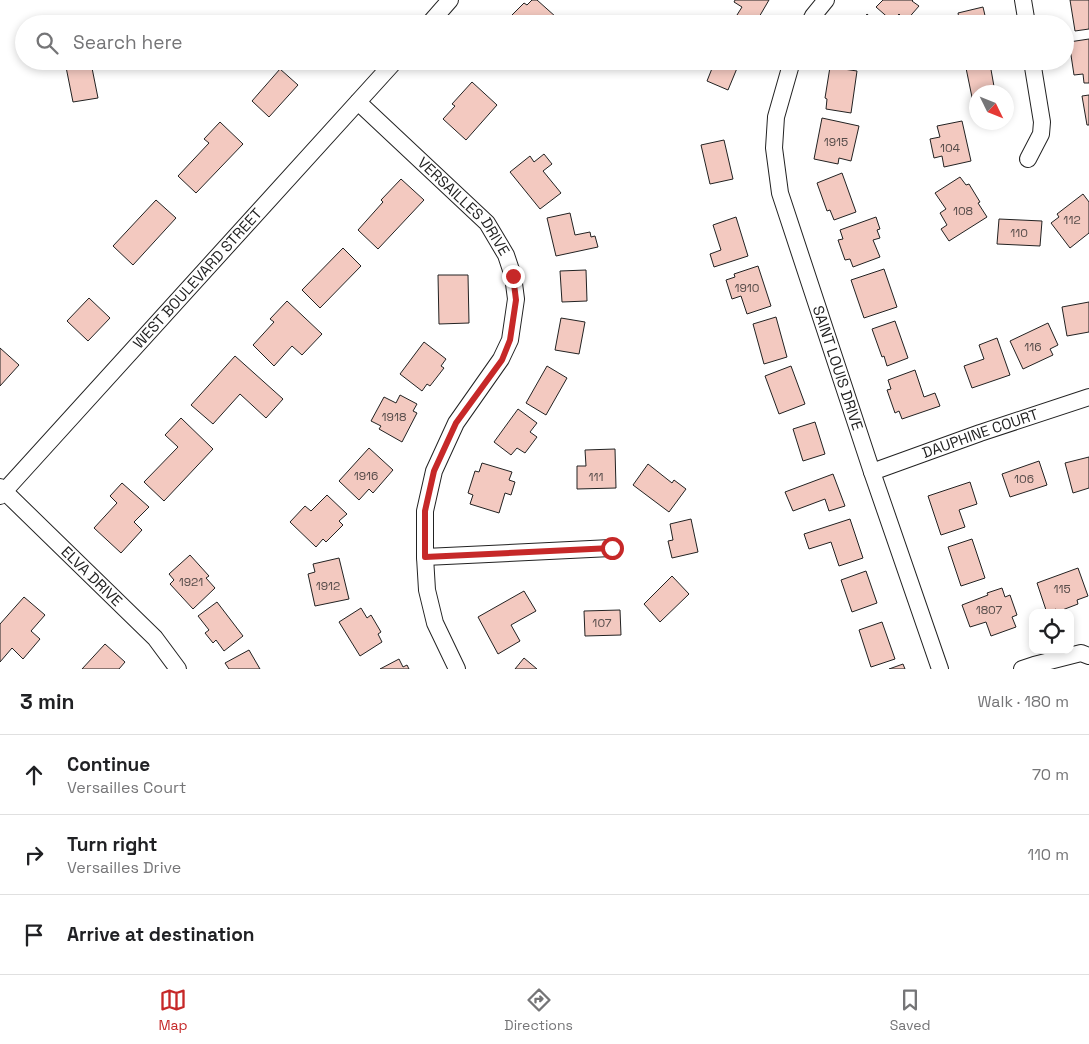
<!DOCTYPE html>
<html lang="en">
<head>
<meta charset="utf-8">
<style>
	:root { --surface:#fff; --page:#f6f6f6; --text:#202124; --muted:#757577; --line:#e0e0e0; --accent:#c62828 }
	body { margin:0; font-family:"Space Grotesk",sans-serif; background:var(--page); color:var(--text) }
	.controls { position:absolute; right:15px; bottom:15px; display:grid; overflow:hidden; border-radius:10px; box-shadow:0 2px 8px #0003 }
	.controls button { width:45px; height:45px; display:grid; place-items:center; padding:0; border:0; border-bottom:1px solid var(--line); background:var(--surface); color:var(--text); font:25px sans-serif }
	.compass { position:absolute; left:969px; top:85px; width:45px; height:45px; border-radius:50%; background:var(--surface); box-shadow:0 2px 8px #0003; rotate:133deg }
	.stop { position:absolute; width:15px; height:15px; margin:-11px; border:4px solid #c62828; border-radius:50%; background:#fff }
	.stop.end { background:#c62828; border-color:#fff; box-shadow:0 1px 5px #0008 }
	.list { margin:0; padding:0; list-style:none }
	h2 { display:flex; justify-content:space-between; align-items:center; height:65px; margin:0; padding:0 20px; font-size:21px }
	h2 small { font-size:16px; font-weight:400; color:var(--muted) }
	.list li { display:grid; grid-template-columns:32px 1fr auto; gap:15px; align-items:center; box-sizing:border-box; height:80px; padding:0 20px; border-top:1px solid var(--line) }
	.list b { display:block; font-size:19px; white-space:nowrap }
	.list p { margin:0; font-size:16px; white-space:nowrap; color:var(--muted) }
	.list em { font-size:16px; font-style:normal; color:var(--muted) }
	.icon { flex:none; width:28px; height:28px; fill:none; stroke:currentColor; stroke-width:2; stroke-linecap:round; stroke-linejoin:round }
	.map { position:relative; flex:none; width:1089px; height:669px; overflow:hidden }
	.search { position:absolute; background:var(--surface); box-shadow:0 2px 8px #0003; left:15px; right:15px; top:15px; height:55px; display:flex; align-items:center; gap:12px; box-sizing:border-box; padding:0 18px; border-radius:28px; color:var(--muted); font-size:19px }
	.sheet { height:305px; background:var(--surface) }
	nav { display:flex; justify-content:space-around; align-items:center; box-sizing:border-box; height:70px; border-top:1px solid var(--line); background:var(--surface); font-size:14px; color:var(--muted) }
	nav a { display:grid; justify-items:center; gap:2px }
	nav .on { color:var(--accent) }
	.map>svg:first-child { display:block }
</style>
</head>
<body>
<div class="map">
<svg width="1089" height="669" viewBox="0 0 1089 669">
	<rect width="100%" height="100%" fill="#fff"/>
	<g fill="#f3c9c0" stroke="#222">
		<path d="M532 0H537L556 17 550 24H511L513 21 509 18 524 3 527 5Z"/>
		<path d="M735 0H769L755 24H752L737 15 742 7 734 2Z"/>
		<path d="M883 0H913L912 1 919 6 906 21 899 14 892 21 876 7Z"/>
		<path d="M1070 0H1089V29L1075 31Z"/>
		<path d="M983 7 987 24H960L958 13Z"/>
		<path d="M867 14 878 24H859Z"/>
		<path d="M1089 39V83H1084L1083 74 1074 75 1069 42Z"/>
		<path d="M58 61H94V63H91L98 98 73 102 66 67 59 68Z"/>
		<path d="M715 61H740L728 90 707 81Z"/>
		<path d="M990 64 995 92H976V106L974 107 966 68Z"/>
		<path d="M830 67 857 71 851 113 826 109 827 99 825 98Z"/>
		<path d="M280 69 298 85 269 117 252 101Z"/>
		<path d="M472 82 497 105 466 140 443 119 455 106 452 104Z"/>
		<path d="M1089 95V125H1087L1082 96Z"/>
		<path d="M822 118 859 126 851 161 839 158 838 164 814 159Z"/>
		<path d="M962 121 971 161 944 167 942 156 934 158 930 139 940 137 937 126Z"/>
		<path d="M220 122 243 144 196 193 178 176 209 143 204 139Z"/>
		<path d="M724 140 733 179 710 184 701 145Z"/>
		<path d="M544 154 552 164 543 171 561 193 540 209 510 172 530 156 534 162Z"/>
		<path d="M842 173 856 212 834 220 830 210 827 211 817 183Z"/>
		<path d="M960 177 966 185 969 184 980 202 978 203 987 217 949 241 941 229 947 225 940 213 946 209 935 193Z"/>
		<path d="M401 179 424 200 378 249 358 230 383 202 381 200Z"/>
		<path d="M1083 194 1089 202V233L1070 248 1051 223 1059 217 1057 214Z"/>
		<path d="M156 200 176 218 133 265 113 246Z"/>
		<path d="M570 213 575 235 590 232 591 237 595 236 598 247 556 256 547 218Z"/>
		<path d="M736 217 748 256 714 267 710 254 721 250 713 225Z"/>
		<path d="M876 217 880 229 877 230 880 238 873 240 880 257 853 267 850 259 845 260 838 240 843 239 840 230Z"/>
		<path d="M999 219 1042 221 1040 246 997 244Z"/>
		<path d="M343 248 361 266 320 308 302 290Z"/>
		<path d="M758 266 771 306 747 314 741 296 732 299 726 280 735 277 734 274Z"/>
		<path d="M884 269 897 307 864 318 851 280Z"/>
		<path d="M586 270 587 301 562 302 560 271Z"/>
		<path d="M438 275H468L469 323 439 324Z"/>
		<path d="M89 298 110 318 88 341 67 321Z"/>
		<path d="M287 301 322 334 302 355 292 346 274 366 253 345 274 322 270 319Z"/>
		<path d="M1089 302V332L1067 336 1062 307Z"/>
		<path d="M776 317 787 357 764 364 753 324Z"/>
		<path d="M561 318 585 322 579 354 555 350Z"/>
		<path d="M895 321 908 358 887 366 884 356 882 357 872 329Z"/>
		<path d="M1048 323 1058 345 1050 349 1053 355 1023 369 1010 341Z"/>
		<path d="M997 338 1010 375 972 388 964 366 984 359 979 345Z"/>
		<path d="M424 342 446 359 441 366 444 368 430 386 427 384 422 391 400 374Z"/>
		<path d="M0 348 19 365 0 386Z"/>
		<path d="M235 356 283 399 266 418 240 394 213 424 191 405Z"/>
		<path d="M547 366 567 378 546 415 526 403Z"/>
		<path d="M791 366 805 404 779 414 765 376Z"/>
		<path d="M915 370 924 397 935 393 940 406 902 419 899 411 895 413 887 390 891 389 888 380Z"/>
		<path d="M400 395 417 404 413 411 417 413 402 442 379 429 381 426 371 421 384 397 396 403Z"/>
		<path d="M518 409 537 423 530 432 537 437 525 453 517 448 511 455 494 442Z"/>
		<path d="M181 418 213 449 164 501 144 482 178 447 165 435Z"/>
		<path d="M815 422 825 454 803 461 793 429Z"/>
		<path d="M369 448 393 470 373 493 369 489 359 500 339 481Z"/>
		<path d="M615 449 616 488 577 489V466H586L585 450Z"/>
		<path d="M1089 457V488L1073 493 1065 463Z"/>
		<path d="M1039 461 1047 485 1010 497 1002 474Z"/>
		<path d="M482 463 512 472 509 480 515 482 511 495 505 493 499 513 470 504 473 495 468 493 475 471 479 472Z"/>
		<path d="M648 464 672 483 674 480 686 489 669 512 633 485Z"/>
		<path d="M833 474 845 506 829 511 825 499 793 511 785 492Z"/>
		<path d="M970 482 977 504 959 510 965 527 941 535 928 496Z"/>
		<path d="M122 483 149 507 134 522 142 530 121 553 94 528 117 503 110 496Z"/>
		<path d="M327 495 347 514 339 521 343 525 326 542 323 539 316 547 290 522 305 506 311 511Z"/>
		<path d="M691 519 698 552 672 558 668 541 673 540 670 524Z"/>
		<path d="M850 519 863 558 839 566 831 542 809 549 804 534Z"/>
		<path d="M972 539 985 578 961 586 948 547Z"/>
		<path d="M190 555 209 576 206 578 215 588 193 609 170 584 174 580 169 574Z"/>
		<path d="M339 558 349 599 315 606 308 574 315 572 313 564Z"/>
		<path d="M1078 568 1088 596 1077 600 1078 604 1057 612 1056 609 1047 613 1037 583Z"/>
		<path d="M866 571 877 603 852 612 841 580Z"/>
		<path d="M672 576 689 594 660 622 644 604Z"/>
		<path d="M1002 588 1005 597 1010 595 1017 615 1012 617 1016 627 991 636 986 622 970 627 962 605 988 595 987 593Z"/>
		<path d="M524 591 536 611 511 625 520 641 498 654 478 617Z"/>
		<path d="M24 597 45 615 31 631 40 639 23 659 12 648 0 662V624Z"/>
		<path d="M217 602 243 636 224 651 216 640 213 643 205 633 209 630 198 616Z"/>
		<path d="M361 608 367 618 371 615 381 632 378 634 382 642 360 656 339 622Z"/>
		<path d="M620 610 621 635 585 636 584 611Z"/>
		<path d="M882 622 895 659 871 667 859 630Z"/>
		<path d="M105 644 125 662 119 669H82Z"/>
		<path d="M249 650 260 669H229L225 663Z"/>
		<path d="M524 658 537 669H515Z"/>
		<path d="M399 659 403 667 407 665 409 669H380Z"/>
		<path d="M903 664 905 669H889Z"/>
	</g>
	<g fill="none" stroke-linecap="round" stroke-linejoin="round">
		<g stroke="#222" stroke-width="18">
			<g id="street">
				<path d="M1023 0 1027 24"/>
				<path d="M429 24 450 0"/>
				<path d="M809 24 813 16 826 0"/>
				<path id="s1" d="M792 61 776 117 774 148 780 193 872 472 940 669"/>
				<path id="s2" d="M358 102 487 223 506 255 513 276 516 299 510 340 501 359 456 423 434 471 425 511V557L427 590 435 623 457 669"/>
				<path d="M1028 159 1041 134 1042 122 1032 61"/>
				<path id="s3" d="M872 472 980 433 1089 397"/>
				<path id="s4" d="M0 487 155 638 178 669"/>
				<path id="s5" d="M0 496 395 61"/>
				<path d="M425 557 611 548"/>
				<path d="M1022 669 1034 665 1081 653 1089 656"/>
			</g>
		</g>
		<use href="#street" stroke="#fff" stroke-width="16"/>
	</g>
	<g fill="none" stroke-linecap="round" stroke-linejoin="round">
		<path stroke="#c62828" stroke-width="6" d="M513 276 516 300 510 340 502 360 456 423 434 471 425 511V557L612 548"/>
	</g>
	<g text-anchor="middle" stroke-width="4" stroke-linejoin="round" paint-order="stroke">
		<g font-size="12" fill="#564c4a">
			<text x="836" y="146">1915</text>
			<text x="950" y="152">104</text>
			<text x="963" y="215">108</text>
			<text x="1072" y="224">112</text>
			<text x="1019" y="237">110</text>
			<text x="747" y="292">1910</text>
			<text x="1033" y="351">116</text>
			<text x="394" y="421">1918</text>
			<text x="366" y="480">1916</text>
			<text x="596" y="481">111</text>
			<text x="1024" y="483">106</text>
			<text x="191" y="586">1921</text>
			<text x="328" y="590">1912</text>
			<text x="1062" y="593">115</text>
			<text x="989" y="614">1807</text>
			<text x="602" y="627">107</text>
		</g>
		<g font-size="15" fill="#222" stroke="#fff">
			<text dy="5" stroke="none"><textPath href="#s2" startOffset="149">VERSAILLES DRIVE</textPath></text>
			<text dy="5" stroke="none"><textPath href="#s5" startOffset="294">WEST BOULEVARD STREET</textPath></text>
			<text dy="5" stroke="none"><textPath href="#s1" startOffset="319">SAINT LOUIS DRIVE</textPath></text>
			<text dy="5" stroke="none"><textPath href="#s3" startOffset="115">DAUPHINE COURT</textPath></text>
			<text dy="5" stroke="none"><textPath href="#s4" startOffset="128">ELVA DRIVE</textPath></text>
		</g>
	</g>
</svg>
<div class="controls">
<button><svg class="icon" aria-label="locate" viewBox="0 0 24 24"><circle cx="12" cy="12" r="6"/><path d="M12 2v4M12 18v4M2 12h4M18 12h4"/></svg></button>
</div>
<svg class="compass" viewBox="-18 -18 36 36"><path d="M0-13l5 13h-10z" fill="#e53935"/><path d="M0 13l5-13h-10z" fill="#757577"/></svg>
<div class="stop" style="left:612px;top:548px"></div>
<div class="stop end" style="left:513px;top:276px"></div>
<div class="search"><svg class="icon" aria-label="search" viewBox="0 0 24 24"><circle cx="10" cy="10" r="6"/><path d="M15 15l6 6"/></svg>Search here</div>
</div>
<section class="sheet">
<h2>3 min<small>Walk · 180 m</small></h2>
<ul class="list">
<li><svg class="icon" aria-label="ahead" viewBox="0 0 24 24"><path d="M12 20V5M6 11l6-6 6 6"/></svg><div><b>Continue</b><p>Versailles Court</p></div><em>70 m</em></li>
<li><svg class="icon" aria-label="right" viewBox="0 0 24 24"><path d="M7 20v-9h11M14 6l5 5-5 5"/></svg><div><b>Turn right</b><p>Versailles Drive</p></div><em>110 m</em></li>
<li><svg class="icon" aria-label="arrive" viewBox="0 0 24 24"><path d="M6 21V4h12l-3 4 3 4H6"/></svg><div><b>Arrive at destination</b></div></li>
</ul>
</section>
<nav>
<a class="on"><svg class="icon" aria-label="map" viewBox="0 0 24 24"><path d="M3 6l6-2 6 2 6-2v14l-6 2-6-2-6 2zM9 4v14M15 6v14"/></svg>Map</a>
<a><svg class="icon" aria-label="directions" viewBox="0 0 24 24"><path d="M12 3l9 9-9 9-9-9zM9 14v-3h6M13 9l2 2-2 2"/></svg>Directions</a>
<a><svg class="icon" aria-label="saved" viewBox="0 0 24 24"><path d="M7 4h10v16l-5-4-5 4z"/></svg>Saved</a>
</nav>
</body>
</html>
